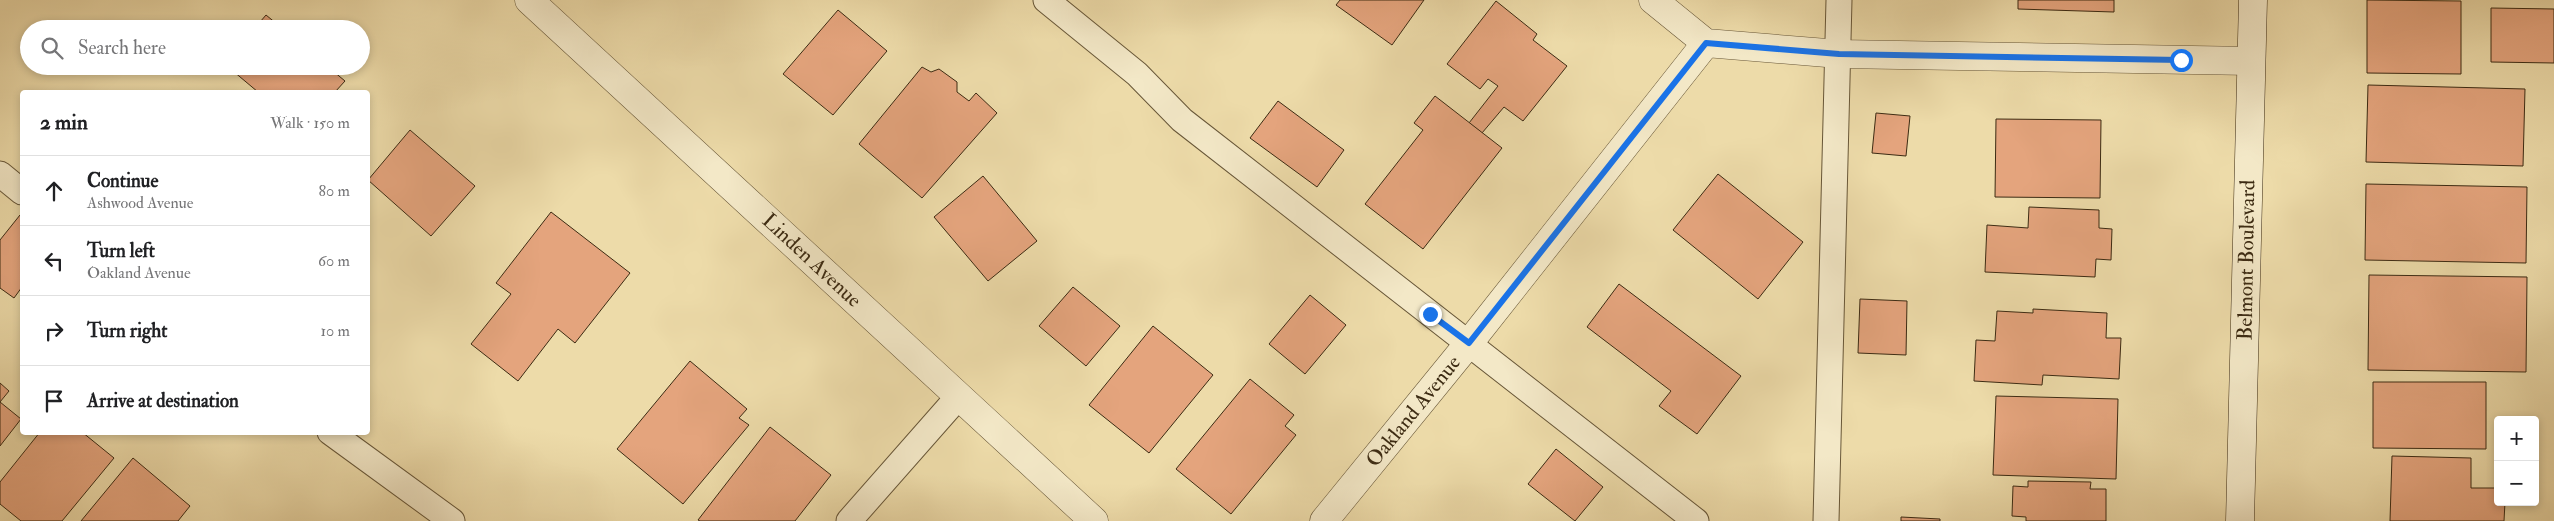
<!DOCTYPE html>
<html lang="en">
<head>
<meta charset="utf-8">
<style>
	:root { --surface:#fff; --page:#f2f2f2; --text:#202124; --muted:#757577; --line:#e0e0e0 }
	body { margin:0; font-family:"IM FELL Double Pica",serif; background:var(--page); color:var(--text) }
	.controls { position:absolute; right:15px; bottom:15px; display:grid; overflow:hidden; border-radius:5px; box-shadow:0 2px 8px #0003 }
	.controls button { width:45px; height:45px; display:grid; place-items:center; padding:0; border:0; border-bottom:1px solid var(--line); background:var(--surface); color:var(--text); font:25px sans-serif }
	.stop { position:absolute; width:15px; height:15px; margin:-11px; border:4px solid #1a73e8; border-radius:50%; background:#fff }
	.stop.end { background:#1a73e8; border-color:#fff; box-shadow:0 1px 5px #0008 }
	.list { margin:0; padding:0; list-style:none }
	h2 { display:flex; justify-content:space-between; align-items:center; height:65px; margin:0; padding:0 20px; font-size:21px }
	h2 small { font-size:16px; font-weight:400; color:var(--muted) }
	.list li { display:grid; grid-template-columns:32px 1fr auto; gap:15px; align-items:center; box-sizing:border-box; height:70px; padding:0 20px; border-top:1px solid var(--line) }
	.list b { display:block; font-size:19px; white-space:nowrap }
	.list p { margin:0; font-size:16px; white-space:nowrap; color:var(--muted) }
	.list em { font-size:16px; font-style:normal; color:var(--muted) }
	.icon { flex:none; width:28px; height:28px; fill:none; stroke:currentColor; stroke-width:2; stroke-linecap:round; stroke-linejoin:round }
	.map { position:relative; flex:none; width:2554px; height:521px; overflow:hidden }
	.search { position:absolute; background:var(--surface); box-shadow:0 2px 8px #0003; left:20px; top:20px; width:350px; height:55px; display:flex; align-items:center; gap:12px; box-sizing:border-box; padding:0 18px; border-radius:28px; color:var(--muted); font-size:19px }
	.panel { position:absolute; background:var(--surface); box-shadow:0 2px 8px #0003; left:20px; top:90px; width:350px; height:345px; border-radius:5px }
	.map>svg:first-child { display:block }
</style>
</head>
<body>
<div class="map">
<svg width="2554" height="521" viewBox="0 0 2554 521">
	<rect width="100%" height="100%" fill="#eddba9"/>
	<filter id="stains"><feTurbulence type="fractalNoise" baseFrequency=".004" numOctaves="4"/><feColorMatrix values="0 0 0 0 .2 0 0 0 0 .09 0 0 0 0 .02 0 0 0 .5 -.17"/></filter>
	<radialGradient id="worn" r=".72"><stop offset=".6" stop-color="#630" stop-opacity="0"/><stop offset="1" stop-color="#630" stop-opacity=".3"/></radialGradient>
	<g fill="#e4a47d" stroke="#3c2b13">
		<path d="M1340 0H1424L1392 45 1336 5Z"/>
		<path d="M2018 0H2114V12L2018 9Z"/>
		<path d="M2367 0 2461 1V74L2367 73Z"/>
		<path d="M1496 1 1537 34 1533 40 1567 66 1523 121 1504 107 1482 133 1469 123 1498 86 1488 79 1480 89 1447 64Z"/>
		<path d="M2491 8 2554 9V63L2491 62Z"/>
		<path d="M838 10 887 51 833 115 783 74Z"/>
		<path d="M266 15 283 29H254Z"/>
		<path d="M227 66H327L345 81 335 92H258Z"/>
		<path d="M922 67 931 72 939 69 957 82V92L969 101 976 93 997 113 922 198 859 144Z"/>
		<path d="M2368 85 2525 89 2523 166 2366 162Z"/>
		<path d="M1435 96 1502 148 1423 249 1365 204 1423 130 1414 123Z"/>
		<path d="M1278 101 1344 150 1317 187 1250 138Z"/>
		<path d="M1876 113 1910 116 1906 156 1872 153Z"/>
		<path d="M1996 119 2101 120 2100 198 1995 197Z"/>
		<path d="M410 130 475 186 431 236 368 180Z"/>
		<path d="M1718 174 1803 242 1758 299 1673 230Z"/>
		<path d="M983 176 1037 241 988 281 934 217Z"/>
		<path d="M2366 184 2527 187 2526 263 2365 260Z"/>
		<path d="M2029 207 2099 210V228L2112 229 2111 260 2096 259 2095 277 1985 272 1987 225 2028 228Z"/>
		<path d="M551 212 630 273 575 343 558 329 518 381 471 344 511 294 496 283Z"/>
		<path d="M20 215 22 217V287L14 298 0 288V240Z"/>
		<path d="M2369 275 2527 277 2526 372 2368 370Z"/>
		<path d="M1619 284 1741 376 1697 434 1659 406 1671 391 1587 327Z"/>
		<path d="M1073 287 1120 326 1086 366 1039 326Z"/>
		<path d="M1310 295 1346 325 1305 374 1269 344Z"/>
		<path d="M1860 299 1907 301 1906 355 1858 353Z"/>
		<path d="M2033 309 2107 313 2106 338H2121L2119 379 2043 375 2042 385 1974 381 1976 340 1995 341 1997 311 2033 313Z"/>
		<path d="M1153 326 1213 375 1149 453 1089 405Z"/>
		<path d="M690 361 747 409 739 418 749 425 683 504 617 449Z"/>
		<path d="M1250 379 1294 415 1285 426 1296 435 1231 514 1176 469Z"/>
		<path d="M2373 382H2486V449L2373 448Z"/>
		<path d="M0 383 9 391 0 402 21 419 0 446Z"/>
		<path d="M1996 396 2118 399 2116 479 1993 475Z"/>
		<path d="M770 427 831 475 795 521H700L698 520Z"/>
		<path d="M40 432H82L114 458 62 521H21L0 504V482Z"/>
		<path d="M1556 449 1603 487 1575 521 1528 484Z"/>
		<path d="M2392 456 2471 458V488H2498V502H2505L2504 521H2390Z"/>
		<path d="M133 458 190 506 178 521H81Z"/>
		<path d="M2028 481 2091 482 2090 489H2106V521H2026V517L2012 516 2013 486 2028 487Z"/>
		<path d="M1901 517 1940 519V521H1901Z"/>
	</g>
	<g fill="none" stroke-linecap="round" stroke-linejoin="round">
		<g stroke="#685738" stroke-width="27">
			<g id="lane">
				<path d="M1046 0 1137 74 1182 120 1696 521"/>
				<path d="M0 174 22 192"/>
				<path d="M330 432 452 521"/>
				<path d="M849 521 959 396"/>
				<path d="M1826 521 1839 0"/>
			</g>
		</g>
		<g stroke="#685738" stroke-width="29">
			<g id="street">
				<path d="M529 0 1094 521"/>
				<path d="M1653 0 1706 43 1839 54 2251 61"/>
				<path d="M1324 521 1469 343 1706 43"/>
			</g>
		</g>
		<g stroke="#3c2b13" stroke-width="29">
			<path id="secondary" d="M2240 521 2253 0"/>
		</g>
		<use href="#lane" stroke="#f3e8c7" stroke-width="25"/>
		<use href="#street" stroke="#f3e8c7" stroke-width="28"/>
		<use href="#secondary" stroke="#f3e8c7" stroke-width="28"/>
	</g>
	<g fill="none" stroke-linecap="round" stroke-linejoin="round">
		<path stroke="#1a73e8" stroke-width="6" d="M1430 314 1469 343 1706 43 1839 54 2181 60"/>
	</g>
	<g text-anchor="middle" stroke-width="5" stroke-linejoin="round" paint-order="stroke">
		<g font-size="21" fill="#3c2b13" stroke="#f3e8c7">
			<text transform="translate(812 260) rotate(43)" y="7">Linden Avenue</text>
			<text transform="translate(2246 260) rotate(-89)" y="7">Belmont Boulevard</text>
			<text transform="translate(1413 411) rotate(-51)" y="7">Oakland Avenue</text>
		</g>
	</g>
	<rect width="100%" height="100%" filter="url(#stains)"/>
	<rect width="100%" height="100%" fill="url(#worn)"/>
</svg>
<div class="controls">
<button>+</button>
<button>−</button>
</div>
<div class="stop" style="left:2181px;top:60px"></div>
<div class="stop end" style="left:1430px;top:314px"></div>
<div class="search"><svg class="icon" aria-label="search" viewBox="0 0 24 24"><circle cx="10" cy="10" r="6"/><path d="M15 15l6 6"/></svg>Search here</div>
<section class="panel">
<h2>2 min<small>Walk · 150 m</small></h2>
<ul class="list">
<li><svg class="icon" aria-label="ahead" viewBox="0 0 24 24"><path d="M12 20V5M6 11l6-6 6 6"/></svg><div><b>Continue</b><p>Ashwood Avenue</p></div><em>80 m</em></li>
<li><svg class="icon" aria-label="left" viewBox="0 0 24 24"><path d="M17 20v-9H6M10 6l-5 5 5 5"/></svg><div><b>Turn left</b><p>Oakland Avenue</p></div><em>60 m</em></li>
<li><svg class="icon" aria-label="right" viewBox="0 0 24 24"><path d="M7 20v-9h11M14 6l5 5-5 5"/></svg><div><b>Turn right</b></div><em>10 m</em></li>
<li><svg class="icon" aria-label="arrive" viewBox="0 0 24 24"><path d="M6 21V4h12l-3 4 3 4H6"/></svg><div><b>Arrive at destination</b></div></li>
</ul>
</section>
</div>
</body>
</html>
